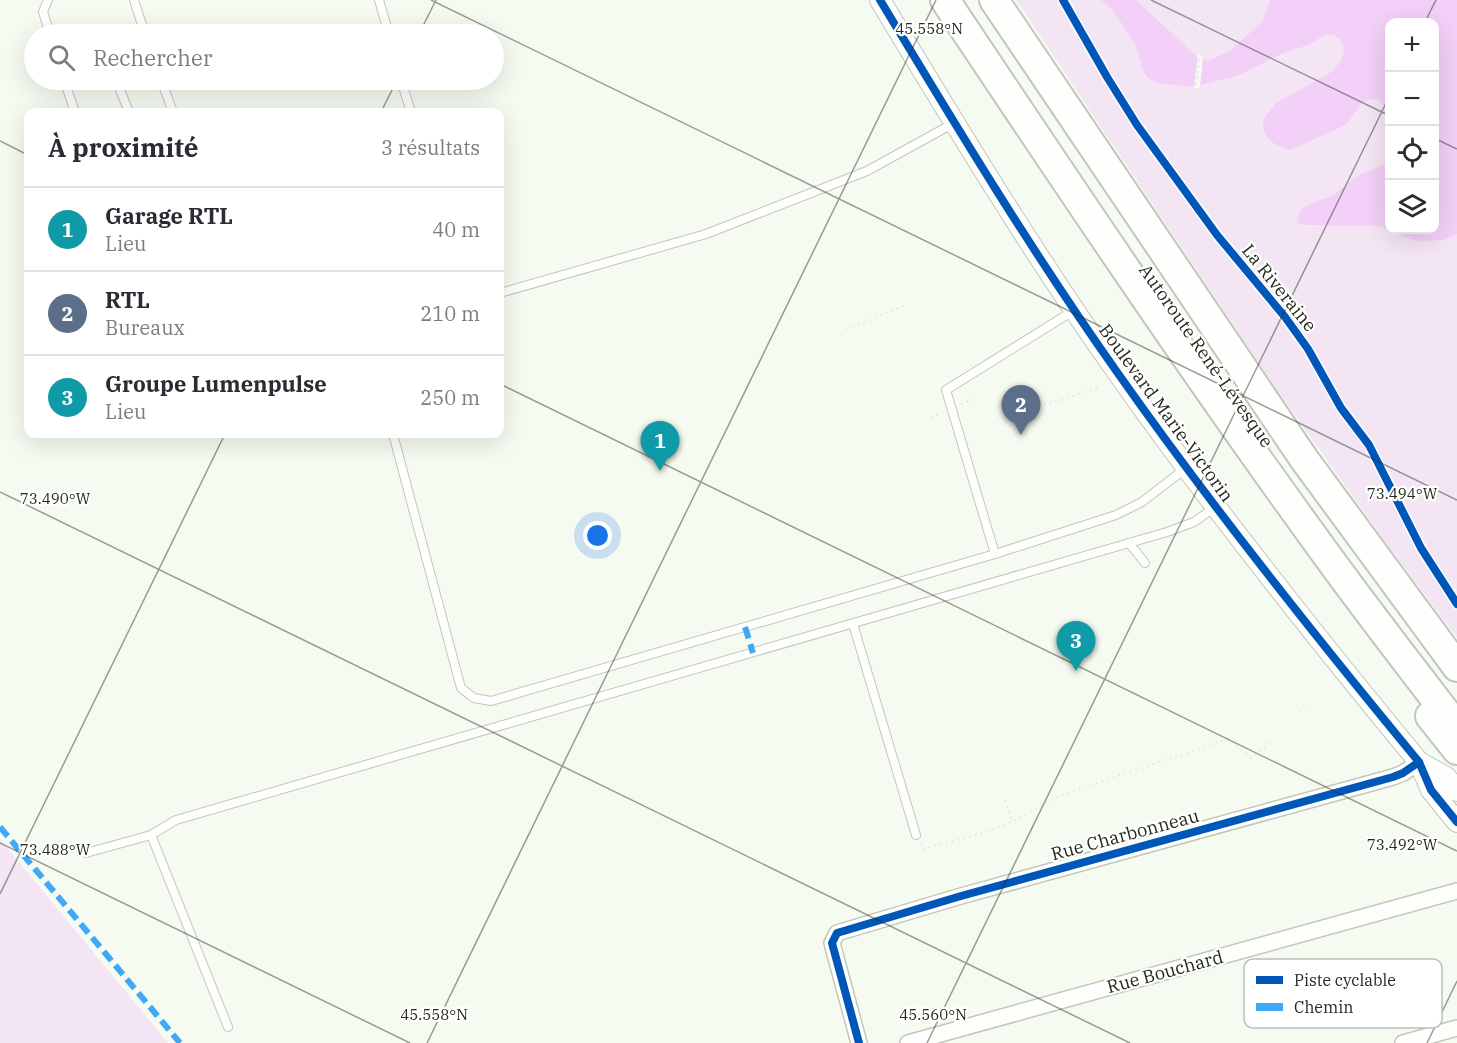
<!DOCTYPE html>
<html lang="fr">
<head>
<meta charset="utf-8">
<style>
	:root { --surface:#fff; --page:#f7f7f7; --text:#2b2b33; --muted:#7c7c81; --line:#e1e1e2; --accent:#0f766e }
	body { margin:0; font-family:"IBM Plex Serif",serif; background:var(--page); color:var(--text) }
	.controls { position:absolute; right:18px; top:18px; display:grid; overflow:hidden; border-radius:12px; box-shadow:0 6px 24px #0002 }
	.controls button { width:54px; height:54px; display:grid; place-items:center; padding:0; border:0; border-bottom:2px solid var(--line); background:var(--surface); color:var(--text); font:30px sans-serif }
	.you { position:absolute; left:598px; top:536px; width:21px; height:21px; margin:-15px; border:4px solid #fff; border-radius:50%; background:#1a73e8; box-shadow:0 0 0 9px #1a73e833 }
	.badge { display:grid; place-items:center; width:39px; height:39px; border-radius:50%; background:var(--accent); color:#fff; font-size:20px; font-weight:700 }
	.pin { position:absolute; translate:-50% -50px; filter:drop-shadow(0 2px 3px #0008) }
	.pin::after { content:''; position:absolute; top:32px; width:21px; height:18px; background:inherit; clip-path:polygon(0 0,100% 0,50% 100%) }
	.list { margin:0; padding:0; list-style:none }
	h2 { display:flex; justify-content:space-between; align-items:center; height:78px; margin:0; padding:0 24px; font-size:26px }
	h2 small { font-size:20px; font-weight:400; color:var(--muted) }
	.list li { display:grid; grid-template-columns:39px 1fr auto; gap:18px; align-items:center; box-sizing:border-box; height:84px; padding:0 24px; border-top:2px solid var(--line) }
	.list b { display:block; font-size:22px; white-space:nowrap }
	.list p { margin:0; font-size:20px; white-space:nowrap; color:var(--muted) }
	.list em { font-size:20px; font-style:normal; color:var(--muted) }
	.icon { flex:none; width:33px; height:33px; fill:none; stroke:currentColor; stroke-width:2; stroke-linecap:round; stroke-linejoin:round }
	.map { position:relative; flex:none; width:1457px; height:1043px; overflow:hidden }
	.search { position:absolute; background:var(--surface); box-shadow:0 6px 24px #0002; left:24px; top:24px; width:480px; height:66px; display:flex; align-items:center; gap:15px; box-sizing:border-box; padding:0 21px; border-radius:33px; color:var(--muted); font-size:22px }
	.panel { position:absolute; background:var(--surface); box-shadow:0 6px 24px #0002; left:24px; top:108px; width:480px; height:330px; border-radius:12px }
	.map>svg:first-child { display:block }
</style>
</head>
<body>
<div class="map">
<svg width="1457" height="1043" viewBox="0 0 1457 1043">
	<rect width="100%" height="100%" fill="#f5fbf0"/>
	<g fill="#f4e5f5">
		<path d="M1016 0H1379L1390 61V230H1434L1457 95V638L1381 536 1266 374Z"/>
		<path d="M0 839 168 1043H0Z"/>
	</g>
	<path fill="#f3d0f7" d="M1101 0H1136L1190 50 1200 59 1208 61 1231 50 1253 30 1264 19 1270 0H1457V234L1443 240 1415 241 1380 226 1307 225 1300 224 1297 221C1297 203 1321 202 1333 195 1341 190 1348 182 1356 177 1367 170 1380 169 1389 160L1390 230H1434V22H1390L1389 122 1385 107 1379 100 1370 99 1361 104 1346 125 1290 150 1275 144 1267 138 1263 129V120L1276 103 1333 71 1342 59 1344 49 1341 40 1333 35H1324L1309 45 1283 53 1237 76 1191 87 1160 83 1153 81 1147 77 1143 70 1135 44 1114 12Z"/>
	<path fill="#f5fbf0" d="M1198 53 1203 56 1200 87 1194 89Z"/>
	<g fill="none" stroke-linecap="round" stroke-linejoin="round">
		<g stroke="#c1c7bc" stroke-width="10">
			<g id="service">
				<path d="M48 0 43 12 50 34"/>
				<path d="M134 0 145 34"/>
				<path d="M379 0 389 34"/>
				<path d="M64 80 75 112"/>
				<path d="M116 80 129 112"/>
				<path d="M161 80 173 112"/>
				<path d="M401 80 411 112"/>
				<path d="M500 293 706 234 867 171 954 123"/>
				<path d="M393 434 461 688 474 698 491 701 995 554 1116 515 1142 502 1186 468"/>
				<path d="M1129 543 1145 563"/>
				<path d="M995 554 946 390 1073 311"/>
				<path d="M853 624 916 835"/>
				<path d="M86 853 151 835"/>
				<path d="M228 1027 151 835 176 820 1167 532 1194 522 1214 508"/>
			</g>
		</g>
		<g stroke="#c1c7bc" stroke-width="18">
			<g id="minor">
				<path d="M859 1043 832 943 837 933 961 896 1393 777 1403 773 1419 762"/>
				<path d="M908 1043 1457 891"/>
				<path d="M1403 1043 1457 1028"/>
			</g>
		</g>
		<g stroke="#c1c7bc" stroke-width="22">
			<g id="tertiary">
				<path d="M880 0C956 126 1032 252 1117 372 1212 507 1314 635 1419 762L1431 790 1457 822"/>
				<path d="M1419 762 1446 777 1457 791"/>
			</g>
		</g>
		<g stroke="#c1c7bc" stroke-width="32">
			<g id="motorway">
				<path d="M945 0C1069 186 1194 373 1326 554 1368 612 1413 670 1457 727"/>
				<path d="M994 0 1304 459 1457 667"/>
				<path d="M1430 716 1457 750"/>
			</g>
		</g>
		<g stroke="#e3e6e2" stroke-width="2" stroke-dasharray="1.5 4.5" stroke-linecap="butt">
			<path d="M1206 0 1188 156 1200 190 1226 234 1233 256"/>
			<path d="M1157 153 1165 148"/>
			<path d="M1188 163C1169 154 1151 142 1165 118L1192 120"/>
			<path d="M847 329 906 305"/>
			<path d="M1308 349 1324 342C1337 345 1340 359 1349 368 1357 376 1367 380 1377 385 1404 400 1418 420 1425 450L1427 536 1448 567"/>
			<path d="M961 404 978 398"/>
			<path d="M1044 405 1101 387"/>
			<path d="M931 418 942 412"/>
			<path d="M1440 572 1449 584"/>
			<path d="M1437 574 1457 563"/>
			<path d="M1445 586 1449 584 1457 585"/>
			<path d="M1299 711 1308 703"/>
			<path d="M1005 800 1012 822"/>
			<path d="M920 843 924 849 989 831 1012 822 1047 802 1075 790 1228 739 1251 758 1270 743"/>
		</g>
		<use href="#service" stroke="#fefefd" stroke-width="8"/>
		<use href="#minor" stroke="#fefefd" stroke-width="15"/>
		<use href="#tertiary" stroke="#fefefd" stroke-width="20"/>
		<use href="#motorway" stroke="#fefefd" stroke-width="28"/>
		<g stroke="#3fa9f5" stroke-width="6" stroke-dasharray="12 6" stroke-linecap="butt">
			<path d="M745 627 753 653"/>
			<path d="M0 827 180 1043"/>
		</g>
		<g stroke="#fff" stroke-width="11">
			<g id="cycleway">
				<path d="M880 0C956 126 1032 252 1117 372 1212 507 1314 635 1419 762L1431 790 1457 822"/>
				<path d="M1063 0 1107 77 1137 125 1217 235 1285 317 1308 349 1341 408 1369 445 1421 548 1457 604"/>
				<path d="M859 1043 832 943 837 933 961 896 1393 777 1403 773 1419 762"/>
			</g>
		</g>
		<use href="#cycleway" stroke="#0057b8" stroke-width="8"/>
	</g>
	<path fill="none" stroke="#232a1e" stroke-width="1.5" stroke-opacity="0.45" d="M431 0 1457 500M1151 0 1390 116M1425 22 1436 0M419 34 436 0M381 112 397 80M1434 138 1457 149M0 141 28 155M500 384 1457 851M0 492 1130 1043M0 843 410 1043M0 894 225 434M427 1043 936 0M927 1043 1390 95M1427 1043 1457 981"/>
	<g text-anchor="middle" stroke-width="4.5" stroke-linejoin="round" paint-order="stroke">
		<g font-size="18" fill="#232a1e" stroke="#fff">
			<text transform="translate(1279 288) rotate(51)" y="6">La Riveraine</text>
			<text transform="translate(1206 356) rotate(55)" y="6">Autoroute René-Lévesque</text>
			<text transform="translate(1166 413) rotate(54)" y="6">Boulevard Marie-Victorin</text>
			<text transform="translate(1125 835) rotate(-15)" y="6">Rue Charbonneau</text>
			<text transform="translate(1165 972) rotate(-15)" y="6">Rue Bouchard</text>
		</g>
	</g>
	<rect x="1244" y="959" width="198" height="69" rx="9" fill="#fff" stroke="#bdbfbc" stroke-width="1.5"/>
	<rect x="1256" y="976" width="27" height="8" fill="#0057b8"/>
	<rect x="1256" y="1003" width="27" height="8" fill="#3fa9f5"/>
	<g font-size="16" fill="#232a1e">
		<text x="1294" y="986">Piste cyclable</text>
		<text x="1294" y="1013">Chemin</text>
	</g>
	<g font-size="15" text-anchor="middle" fill="#232a1e" stroke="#fff" stroke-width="4.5" stroke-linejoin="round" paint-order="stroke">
		<text x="929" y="34">45.558°N</text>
		<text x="1402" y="499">73.494°W</text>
		<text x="55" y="504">73.490°W</text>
		<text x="1402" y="850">73.492°W</text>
		<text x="55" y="855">73.488°W</text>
		<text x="434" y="1020">45.558°N</text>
		<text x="933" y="1020">45.560°N</text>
	</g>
</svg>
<div class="controls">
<button>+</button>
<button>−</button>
<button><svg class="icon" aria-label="locate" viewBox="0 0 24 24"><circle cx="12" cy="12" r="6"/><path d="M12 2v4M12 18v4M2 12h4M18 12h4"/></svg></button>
<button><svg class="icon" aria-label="layers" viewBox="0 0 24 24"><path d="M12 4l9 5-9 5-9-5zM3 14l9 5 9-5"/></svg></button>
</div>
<div class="you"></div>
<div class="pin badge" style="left:660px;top:471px;background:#0f9aa8">1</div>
<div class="pin badge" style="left:1021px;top:435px;background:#5c6f8a">2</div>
<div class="pin badge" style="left:1076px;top:671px;background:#0f9aa8">3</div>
<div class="search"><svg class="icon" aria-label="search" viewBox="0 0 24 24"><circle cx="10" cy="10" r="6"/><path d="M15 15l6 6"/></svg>Rechercher</div>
<section class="panel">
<h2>À proximité<small>3 résultats</small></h2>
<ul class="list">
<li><span class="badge" style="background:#0f9aa8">1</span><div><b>Garage RTL</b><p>Lieu</p></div><em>40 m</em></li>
<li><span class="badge" style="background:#5c6f8a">2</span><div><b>RTL</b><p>Bureaux</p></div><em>210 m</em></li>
<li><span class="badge" style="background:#0f9aa8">3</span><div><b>Groupe Lumenpulse</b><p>Lieu</p></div><em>250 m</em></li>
</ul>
</section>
</div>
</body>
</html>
